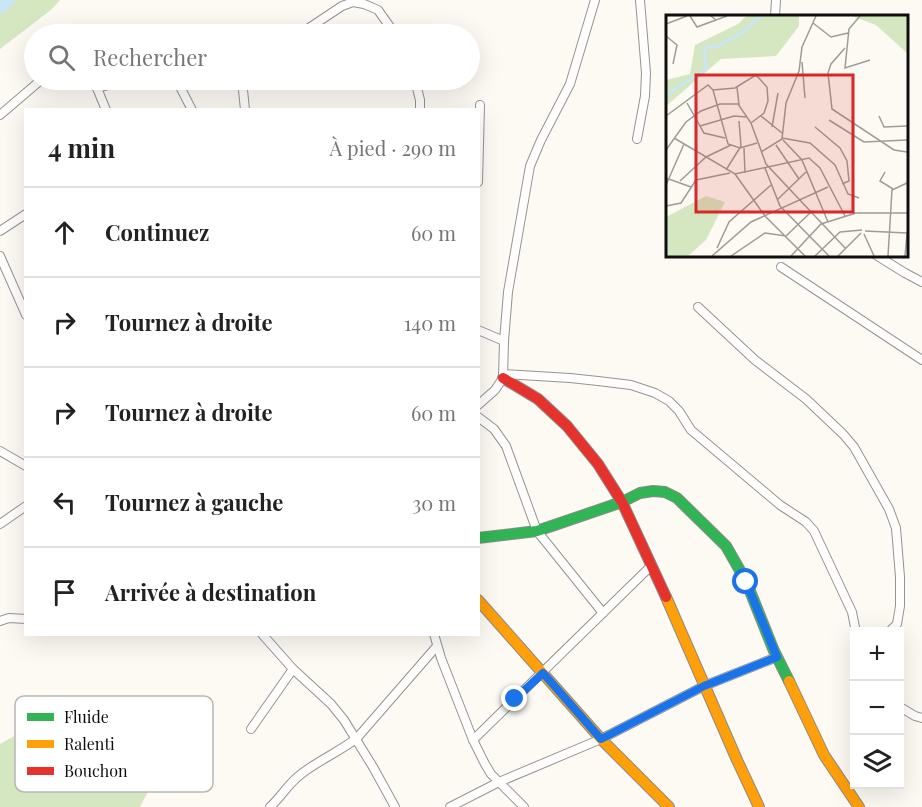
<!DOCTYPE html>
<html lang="fr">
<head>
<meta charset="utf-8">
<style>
	:root { --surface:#fff; --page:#f6f6f6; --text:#222; --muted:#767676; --line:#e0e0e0 }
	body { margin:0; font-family:"Playfair Display",serif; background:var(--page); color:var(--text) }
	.controls { position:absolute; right:18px; bottom:18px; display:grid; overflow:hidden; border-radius:0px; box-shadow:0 6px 24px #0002 }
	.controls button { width:54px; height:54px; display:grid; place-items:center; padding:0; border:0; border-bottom:2px solid var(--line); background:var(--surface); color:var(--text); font:30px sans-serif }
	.stop { position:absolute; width:18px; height:18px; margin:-14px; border:4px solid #1a73e8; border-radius:50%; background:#fff }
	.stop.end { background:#1a73e8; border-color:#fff; box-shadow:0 2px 6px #0008 }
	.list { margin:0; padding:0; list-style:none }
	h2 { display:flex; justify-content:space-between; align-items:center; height:78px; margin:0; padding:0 24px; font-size:26px }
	h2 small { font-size:20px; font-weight:400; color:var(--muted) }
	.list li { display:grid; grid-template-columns:39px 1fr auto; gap:18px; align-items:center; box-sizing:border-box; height:90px; padding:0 24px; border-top:2px solid var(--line) }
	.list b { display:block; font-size:22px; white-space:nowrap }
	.list em { font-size:20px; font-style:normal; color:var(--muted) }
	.icon { flex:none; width:33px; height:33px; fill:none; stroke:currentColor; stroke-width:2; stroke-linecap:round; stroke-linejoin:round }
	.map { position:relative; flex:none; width:922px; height:807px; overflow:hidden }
	.search { position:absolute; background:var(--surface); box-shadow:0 6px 24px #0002; left:24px; top:24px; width:456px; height:66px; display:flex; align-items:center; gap:15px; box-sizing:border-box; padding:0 21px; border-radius:33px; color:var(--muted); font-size:22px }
	.panel { position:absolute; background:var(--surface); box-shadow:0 6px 24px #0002; left:24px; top:108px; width:456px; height:528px; border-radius:0px }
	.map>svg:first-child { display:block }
</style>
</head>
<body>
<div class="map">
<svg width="922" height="807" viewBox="0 0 922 807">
	<rect width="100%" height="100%" fill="#fcfaf2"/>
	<g fill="#d5e7c1">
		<path d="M0 0H60L52 9 0 49Z"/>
		<path d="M58 711 169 751 140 807H0V744Z"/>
	</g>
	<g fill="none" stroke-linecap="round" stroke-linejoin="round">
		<path stroke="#cae5f3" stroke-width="16" d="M0 5 7 0"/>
		<g stroke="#959491" stroke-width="10">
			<g id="street">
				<path d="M775 16 776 0"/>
				<path d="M300 34 342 6 353 2 364 4 378 10 395 34"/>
				<path d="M90 80 97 88 106 110"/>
				<path d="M242 80 245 110"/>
				<path d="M415 80 420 100V110"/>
				<path d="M177 81 192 110"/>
				<path d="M97 88 124 81 196 80"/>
				<path d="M0 115 41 80"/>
				<path d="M637 139 645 96 646 73 640 0"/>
				<path d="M478 182 480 105"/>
				<path d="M0 231 26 214"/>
				<path d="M876 255 905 273 922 282"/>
				<path d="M0 256 26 315"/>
				<path d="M781 267 922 360"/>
				<path d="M698 307 755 360 806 399 843 434 854 447 889 509 896 528 900 577V606L897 624 889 632"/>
				<path d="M478 330 504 341"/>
				<path d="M503 374 570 378 598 381 631 385 655 393 669 401 679 411 691 430 780 505 806 522 814 531 852 612 856 632"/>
				<path d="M478 405 495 390 503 378 504 341 508 292 530 166 541 140 570 84 595 0"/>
				<path d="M478 417 494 429 506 446 537 531 603 613"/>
				<path d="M0 451 26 466"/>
				<path d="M0 524 26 506"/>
				<path d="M0 621 9 618 26 619"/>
				<path d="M262 634 293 669 331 704 344 720 373 767 395 807"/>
				<path d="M434 634 441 658 473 740 485 764 491 774 524 807"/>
				<path d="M900 707 915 716 922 718"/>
				<path d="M251 729 293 669"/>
				<path d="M473 740 652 565"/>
				<path d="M270 807C281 797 288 784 300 775 317 761 339 752 357 738L437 646"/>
				<path d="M450 807 499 782 601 739 704 686 777 657"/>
			</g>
		</g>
		<g stroke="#8c8b87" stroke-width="12">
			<path id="fast" d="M478 538 537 531 622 502 640 493 653 491 665 492 677 498 726 546 746 581 774 651 789 681"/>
		</g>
		<g stroke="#8c8b87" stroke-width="12">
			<g id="slow">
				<path d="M666 597 737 760 759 807"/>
				<path d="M478 600 601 739 669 807"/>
				<path d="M789 681 824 755 859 807"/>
			</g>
		</g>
		<g stroke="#8c8b87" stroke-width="12">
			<path id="jam" d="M503 378 538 399 567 426 598 464 622 502 666 597"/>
		</g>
		<use href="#street" stroke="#fffefd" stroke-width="8"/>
		<use href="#fast" stroke="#30b455" stroke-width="10"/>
		<use href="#slow" stroke="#ff9f0a" stroke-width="10"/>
		<use href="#jam" stroke="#e5322d" stroke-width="10"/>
	</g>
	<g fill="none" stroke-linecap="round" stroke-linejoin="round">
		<path stroke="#1a73e8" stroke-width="8" d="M515 699 543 673 601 739 704 686 777 657 746 582"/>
	</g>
	<g transform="translate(666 15)">
		<rect width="242" height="242" fill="#fcfaf2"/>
		<path d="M80 1H133V11L110 41 55 44 0 91V65L24 59 29 30 72 9ZM186 1H241V38L210 10ZM40 181 59 187 40 225 22 241H0V202Z" fill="#d5e7c1"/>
		<path fill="none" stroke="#cae5f3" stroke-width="3" d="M0 80 40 54 38 33 52 31 73 20 95 1"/>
		<path fill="none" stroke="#9d9c97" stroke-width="1.5" d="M24 1 31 12 50 5M45 1 50 5 61 1M194 1 183 14 179 53 204 45M147 8 165 22 182 18M0 9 21 1M0 21 11 30 7 49M179 33 165 49 162 58 166 94 228 135 241 137M136 47 139 83M71 72 73 90M47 75 62 129 74 133 91 128M21 88 38 118 59 123M0 101 42 70 47 75 69 73 90 60 101 72 102 86 98 98 85 108M95 101 116 118M213 101 218 112 241 111M163 105 198 127 241 125M34 111 68 101 81 102M106 112 112 78M149 112 174 133 181 146 183 166 176 169M8 123 69 159 143 143 154 153 179 201M116 123 144 128 169 150 182 179 193 183M117 125 136 145 162 207M110 130 133 164M78 133 79 158M0 135 20 107 35 96 54 89H72L85 108 100 149 180 234M95 137 116 124 120 88 133 56 136 32 150 1M99 153 114 191 163 241M60 155 75 131 73 106M219 157 214 166 227 174M69 159 99 201 139 241M0 163 25 172M14 166 40 142 65 130M0 170 18 129M111 185 141 156M0 191 15 188 30 165 64 158M199 216 241 218M198 219 208 241M51 233 63 207 105 170M46 241 85 207 162 172M65 241 99 218 120 221 145 197M125 241 155 209 190 198H241M149 241 174 217 196 215M172 241 195 218M222 241 226 175 241 168M239 241 241 219"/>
		<path fill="#d62828" fill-opacity="0.15" stroke="#d62828" stroke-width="3" d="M30 60H187V197H30Z"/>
		<rect width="242" height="242" fill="none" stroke="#0e0e0e" stroke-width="3"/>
	</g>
	<rect x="15" y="696" width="198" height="96" rx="9" fill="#fff" stroke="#b7b7b7" stroke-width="1.5"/>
	<rect x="27" y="713" width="27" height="8" fill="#30b455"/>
	<rect x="27" y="740" width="27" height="8" fill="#ff9f0a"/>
	<rect x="27" y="767" width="27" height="8" fill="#e5322d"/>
	<g font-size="16" fill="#0e0e0e">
		<text x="64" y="723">Fluide</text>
		<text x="64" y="750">Ralenti</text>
		<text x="64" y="777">Bouchon</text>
	</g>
</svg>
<div class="controls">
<button>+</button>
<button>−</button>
<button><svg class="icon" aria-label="layers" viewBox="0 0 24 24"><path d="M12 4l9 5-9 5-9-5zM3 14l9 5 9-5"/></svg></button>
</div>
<div class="stop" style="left:746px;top:582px"></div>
<div class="stop end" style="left:515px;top:699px"></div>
<div class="search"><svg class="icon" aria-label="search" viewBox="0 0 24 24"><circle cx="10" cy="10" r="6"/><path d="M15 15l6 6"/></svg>Rechercher</div>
<section class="panel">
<h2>4 min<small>À pied · 290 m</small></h2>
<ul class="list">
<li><svg class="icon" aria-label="ahead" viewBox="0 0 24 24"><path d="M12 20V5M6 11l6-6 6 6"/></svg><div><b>Continuez</b></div><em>60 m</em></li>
<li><svg class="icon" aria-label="right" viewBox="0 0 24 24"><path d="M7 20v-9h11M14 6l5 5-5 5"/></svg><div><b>Tournez à droite</b></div><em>140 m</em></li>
<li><svg class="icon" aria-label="right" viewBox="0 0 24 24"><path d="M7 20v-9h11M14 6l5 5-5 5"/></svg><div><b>Tournez à droite</b></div><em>60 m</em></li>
<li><svg class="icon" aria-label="left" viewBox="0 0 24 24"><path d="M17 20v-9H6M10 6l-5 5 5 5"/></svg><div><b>Tournez à gauche</b></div><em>30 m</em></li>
<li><svg class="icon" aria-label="arrive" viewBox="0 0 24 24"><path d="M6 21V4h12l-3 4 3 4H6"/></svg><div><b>Arrivée à destination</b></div></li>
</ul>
</section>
</div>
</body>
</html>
